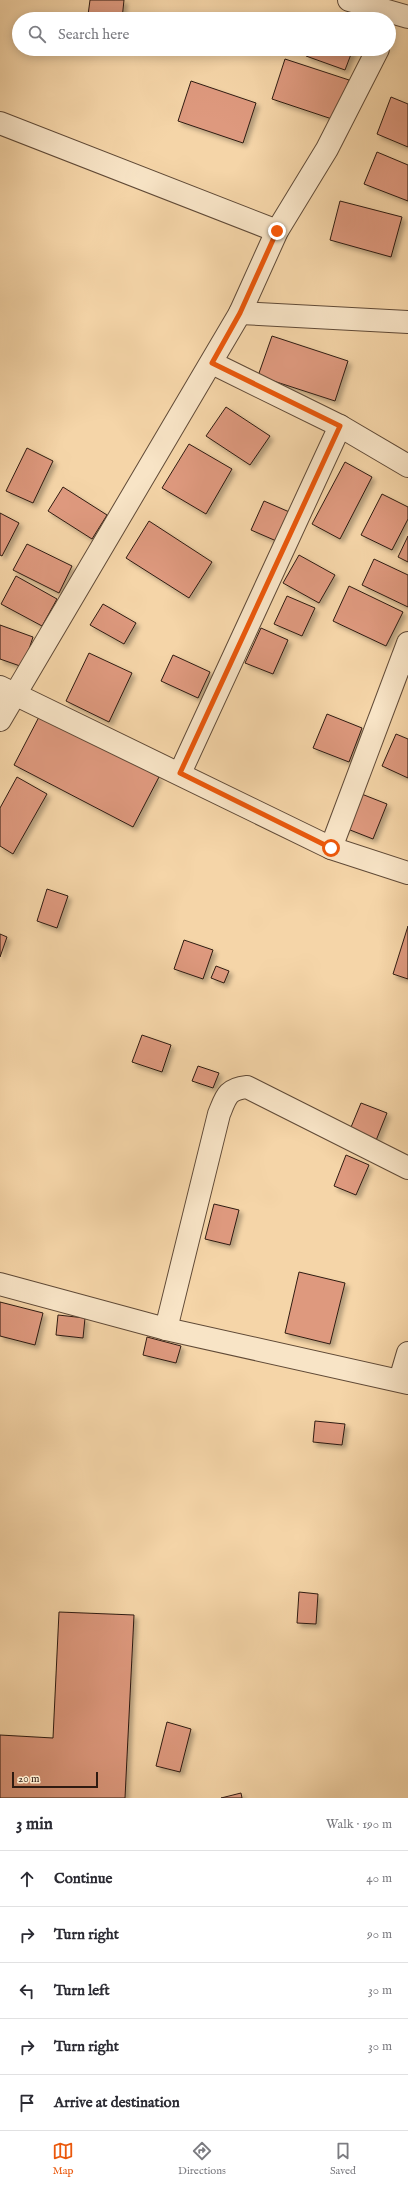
<!DOCTYPE html>
<html lang="en">
<head>
<meta charset="utf-8">
<style>
	:root { --surface:#fff; --page:#f2f2f3; --text:#2b2b33; --muted:#7c7c81; --line:#e1e1e2; --accent:#ea580c }
	body { margin:0; font-family:"IM FELL English",serif; background:var(--page); color:var(--text) }
	.scale { position:absolute; left:12px; bottom:10px; width:86px; box-sizing:border-box; padding-left:4px; border:2px solid #2f1b11; border-top:0; font-size:11px; line-height:14px; white-space:nowrap; color:#2f1b11; -webkit-text-stroke:3px #f8e4c6; paint-order:stroke }
	.stop { position:absolute; width:12px; height:12px; margin:-9px; border:3px solid #ea580c; border-radius:50%; background:#fff }
	.stop.end { background:#ea580c; border-color:#fff; box-shadow:0 1px 4px #0008 }
	.list { margin:0; padding:0; list-style:none }
	h2 { display:flex; justify-content:space-between; align-items:center; height:52px; margin:0; padding:0 16px; font-size:17px }
	h2 small { font-size:13px; font-weight:400; color:var(--muted) }
	.list li { display:grid; grid-template-columns:26px 1fr auto; gap:12px; align-items:center; box-sizing:border-box; height:56px; padding:0 16px; border-top:1px solid var(--line) }
	.list b { display:block; font-size:15px; white-space:nowrap }
	.list em { font-size:13px; font-style:normal; color:var(--muted) }
	.icon { flex:none; width:22px; height:22px; fill:none; stroke:currentColor; stroke-width:2; stroke-linecap:round; stroke-linejoin:round }
	.map { position:relative; flex:none; width:408px; height:1798px; overflow:hidden }
	.search { position:absolute; background:var(--surface); box-shadow:0 2px 10px #0003; left:12px; right:12px; top:12px; height:44px; display:flex; align-items:center; gap:10px; box-sizing:border-box; padding:0 14px; border-radius:22px; color:var(--muted); font-size:15px }
	.sheet { height:332px; background:var(--surface) }
	nav { display:flex; justify-content:space-around; align-items:center; box-sizing:border-box; height:56px; border-top:1px solid var(--line); background:var(--surface); font-size:11px; color:var(--muted) }
	nav a { display:grid; justify-items:center; gap:2px }
	nav .on { color:var(--accent) }
	.map>svg:first-child { display:block }
</style>
</head>
<body>
<div class="map">
<svg width="408" height="1798" viewBox="0 0 408 1798">
	<defs>
		<filter id="shadow"><feDropShadow dx="3.5" dy="3.5" stdDeviation="2" flood-color="#0004"/></filter>
	</defs>
	<rect width="100%" height="100%" fill="#f5d5a8"/>
	<filter id="stains"><feTurbulence type="fractalNoise" baseFrequency=".005" numOctaves="4"/><feColorMatrix values="0 0 0 0 .2 0 0 0 0 .09 0 0 0 0 .02 0 0 0 .5 -.17"/></filter>
	<radialGradient id="worn" r=".72"><stop offset=".6" stop-color="#630" stop-opacity="0"/><stop offset="1" stop-color="#630" stop-opacity=".3"/></radialGradient>
	<g fill="#de997e" stroke="#2f1b11" filter="url(#shadow)">
		<path d="M90 0H124L122 19 88 15Z"/>
		<path d="M335 14 347 19H333Z"/>
		<path d="M309 49H353L345 70 306 56Z"/>
		<path d="M285 59 349 80 335 120 272 99Z"/>
		<path d="M191 81 256 103 243 143 178 121Z"/>
		<path d="M391 97 408 104V147L377 134Z"/>
		<path d="M377 152 408 165V201L364 184Z"/>
		<path d="M340 201 402 217 391 257 330 240Z"/>
		<path d="M272 336 348 361 335 401 258 376Z"/>
		<path d="M226 407 270 436 250 465 206 436Z"/>
		<path d="M189 444 232 469 206 514 162 488Z"/>
		<path d="M27 448 53 461 33 503 6 491Z"/>
		<path d="M345 462 372 477 340 539 312 524Z"/>
		<path d="M63 487 107 515 92 539 48 511Z"/>
		<path d="M382 494 408 507V519L392 550 361 535Z"/>
		<path d="M264 501 294 514 281 543 251 530Z"/>
		<path d="M0 513 19 523 2 556 0 555Z"/>
		<path d="M149 521 212 562 189 598 126 558Z"/>
		<path d="M408 536V562L398 557Z"/>
		<path d="M27 544 72 566 59 593 13 570Z"/>
		<path d="M299 555 335 575 319 603 283 583Z"/>
		<path d="M374 559 408 575V607L362 585Z"/>
		<path d="M16 576 57 599 42 626 1 604Z"/>
		<path d="M349 586 403 612 386 646 333 621Z"/>
		<path d="M287 596 315 608 302 636 274 624Z"/>
		<path d="M103 604 136 623 124 644 90 625Z"/>
		<path d="M0 625 33 637 23 667 0 659Z"/>
		<path d="M261 628 288 640 273 674 245 663Z"/>
		<path d="M89 653 132 673 109 722 66 701Z"/>
		<path d="M173 655 210 672 198 698 161 681Z"/>
		<path d="M327 714 362 728 349 762 313 748Z"/>
		<path d="M40 715 159 777 133 827 14 765Z"/>
		<path d="M396 734 408 739V778L382 766Z"/>
		<path d="M17 777 47 794 13 854 0 846V808Z"/>
		<path d="M359 793 387 804 373 839 345 828Z"/>
		<path d="M47 889 68 896 57 928 37 921Z"/>
		<path d="M408 926V979L393 974Z"/>
		<path d="M0 934 7 937 0 957Z"/>
		<path d="M184 940 213 950 203 979 174 969Z"/>
		<path d="M216 966 229 971 224 983 211 978Z"/>
		<path d="M142 1035 171 1045 162 1072 132 1062Z"/>
		<path d="M198 1066 219 1073 213 1088 192 1081Z"/>
		<path d="M361 1103 387 1113 375 1143 349 1132Z"/>
		<path d="M346 1155 369 1165 356 1195 334 1186Z"/>
		<path d="M214 1204 239 1210 230 1245 205 1239Z"/>
		<path d="M299 1272 345 1283 330 1344 285 1333Z"/>
		<path d="M0 1302 43 1313 35 1345 0 1336Z"/>
		<path d="M58 1315 85 1318 83 1338 56 1335Z"/>
		<path d="M147 1337 181 1346 176 1363 143 1355Z"/>
		<path d="M315 1421 345 1424 342 1445 313 1442Z"/>
		<path d="M299 1592 318 1594 316 1624 297 1623Z"/>
		<path d="M59 1612 134 1615 125 1798H0V1735L53 1738Z"/>
		<path d="M167 1722 191 1729 180 1772 156 1766Z"/>
		<path d="M241 1793 242 1798H221Z"/>
	</g>
	<g fill="none" stroke-linecap="round" stroke-linejoin="round">
		<g stroke="#604a37" stroke-width="24">
			<g id="minor">
				<path d="M349 0 408 17"/>
				<path d="M0 123 277 231"/>
				<path d="M240 313 408 322"/>
				<path d="M212 363 340 426 408 466"/>
				<path d="M0 687 331 848 408 873"/>
				<path d="M0 720 240 313 277 231 327 149 378 49"/>
				<path d="M180 773 340 426"/>
				<path d="M331 848 408 643"/>
				<path d="M0 1284 166 1329 408 1383"/>
				<path d="M166 1329 219 1114C226 1097 227 1089 247 1087L408 1168"/>
				<path d="M400 1380 408 1353"/>
			</g>
		</g>
		<use href="#minor" stroke="#f8e4c6" stroke-width="22"/>
	</g>
	<g fill="none" stroke-linecap="round" stroke-linejoin="round">
		<path stroke="#ea580c" stroke-width="5" d="M277 231 240 313 212 363 340 426 180 773 331 848"/>
	</g>
	<rect width="100%" height="100%" filter="url(#stains)"/>
	<rect width="100%" height="100%" fill="url(#worn)"/>
</svg>
<div class="scale">20 m</div>
<div class="stop" style="left:331px;top:848px"></div>
<div class="stop end" style="left:277px;top:231px"></div>
<div class="search"><svg class="icon" aria-label="search" viewBox="0 0 24 24"><circle cx="10" cy="10" r="6"/><path d="M15 15l6 6"/></svg>Search here</div>
</div>
<section class="sheet">
<h2>3 min<small>Walk · 190 m</small></h2>
<ul class="list">
<li><svg class="icon" aria-label="ahead" viewBox="0 0 24 24"><path d="M12 20V5M6 11l6-6 6 6"/></svg><div><b>Continue</b></div><em>40 m</em></li>
<li><svg class="icon" aria-label="right" viewBox="0 0 24 24"><path d="M7 20v-9h11M14 6l5 5-5 5"/></svg><div><b>Turn right</b></div><em>90 m</em></li>
<li><svg class="icon" aria-label="left" viewBox="0 0 24 24"><path d="M17 20v-9H6M10 6l-5 5 5 5"/></svg><div><b>Turn left</b></div><em>30 m</em></li>
<li><svg class="icon" aria-label="right" viewBox="0 0 24 24"><path d="M7 20v-9h11M14 6l5 5-5 5"/></svg><div><b>Turn right</b></div><em>30 m</em></li>
<li><svg class="icon" aria-label="arrive" viewBox="0 0 24 24"><path d="M6 21V4h12l-3 4 3 4H6"/></svg><div><b>Arrive at destination</b></div></li>
</ul>
</section>
<nav>
<a class="on"><svg class="icon" aria-label="map" viewBox="0 0 24 24"><path d="M3 6l6-2 6 2 6-2v14l-6 2-6-2-6 2zM9 4v14M15 6v14"/></svg>Map</a>
<a><svg class="icon" aria-label="directions" viewBox="0 0 24 24"><path d="M12 3l9 9-9 9-9-9zM9 14v-3h6M13 9l2 2-2 2"/></svg>Directions</a>
<a><svg class="icon" aria-label="saved" viewBox="0 0 24 24"><path d="M7 4h10v16l-5-4-5 4z"/></svg>Saved</a>
</nav>
</body>
</html>
